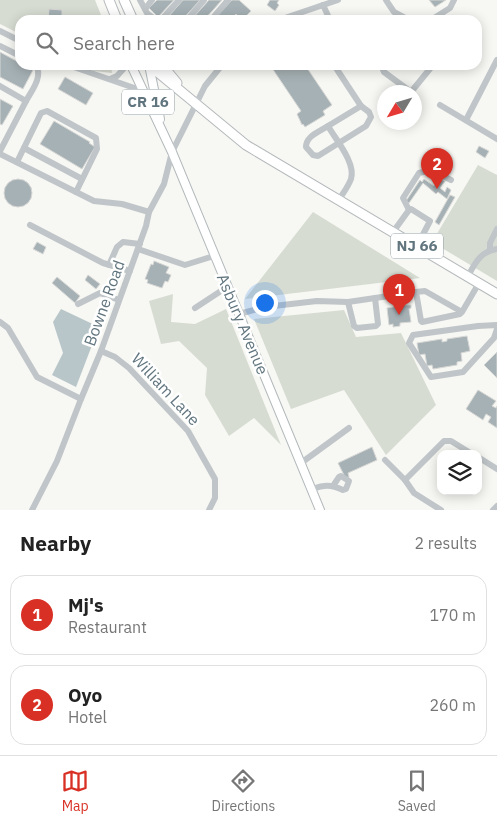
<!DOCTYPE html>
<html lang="en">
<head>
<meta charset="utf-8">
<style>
	:root { --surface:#fff; --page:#f6f6f6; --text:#222; --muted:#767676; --line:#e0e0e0; --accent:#d93025 }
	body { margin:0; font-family:"IBM Plex Sans",sans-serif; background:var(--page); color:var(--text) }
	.controls { position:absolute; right:15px; bottom:15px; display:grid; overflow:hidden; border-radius:10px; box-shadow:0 2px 12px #0003 }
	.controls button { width:45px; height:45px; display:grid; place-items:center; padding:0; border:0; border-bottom:1px solid var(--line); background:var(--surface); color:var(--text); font:25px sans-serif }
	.compass { position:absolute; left:377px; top:85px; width:45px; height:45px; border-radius:50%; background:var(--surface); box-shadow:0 2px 12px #0003; rotate:232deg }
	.you { position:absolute; left:264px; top:302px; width:18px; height:18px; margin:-12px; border:4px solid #fff; border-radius:50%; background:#1a73e8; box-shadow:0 0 0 8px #1a73e833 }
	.badge { display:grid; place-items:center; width:32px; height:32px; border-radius:50%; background:var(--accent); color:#fff; font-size:16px; font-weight:700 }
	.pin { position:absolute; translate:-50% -41px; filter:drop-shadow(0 1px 2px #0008) }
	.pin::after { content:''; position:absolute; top:26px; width:18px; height:15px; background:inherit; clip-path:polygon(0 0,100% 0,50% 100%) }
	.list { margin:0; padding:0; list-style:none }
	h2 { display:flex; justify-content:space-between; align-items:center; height:65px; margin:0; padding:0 20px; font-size:21px }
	h2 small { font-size:16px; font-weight:400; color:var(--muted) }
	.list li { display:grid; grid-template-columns:32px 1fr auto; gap:15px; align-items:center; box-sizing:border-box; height:80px; margin:0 10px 10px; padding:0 10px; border:1px solid var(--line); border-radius:15px }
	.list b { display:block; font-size:19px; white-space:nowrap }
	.list p { margin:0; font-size:16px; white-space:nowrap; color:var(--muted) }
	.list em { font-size:16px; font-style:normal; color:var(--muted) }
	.icon { flex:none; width:28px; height:28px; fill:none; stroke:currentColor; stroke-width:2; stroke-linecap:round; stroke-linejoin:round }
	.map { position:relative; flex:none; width:497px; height:510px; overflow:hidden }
	.search { position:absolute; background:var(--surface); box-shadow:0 2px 12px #0003; left:15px; right:15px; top:15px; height:55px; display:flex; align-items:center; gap:12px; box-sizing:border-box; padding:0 18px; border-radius:15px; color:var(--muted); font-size:19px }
	.sheet { height:245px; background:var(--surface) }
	nav { display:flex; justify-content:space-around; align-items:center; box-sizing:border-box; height:70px; border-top:1px solid var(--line); background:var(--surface); font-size:14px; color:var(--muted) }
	nav a { display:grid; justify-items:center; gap:2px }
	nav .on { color:var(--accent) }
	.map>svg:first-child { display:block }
</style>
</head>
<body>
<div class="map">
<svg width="497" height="510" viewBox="0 0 497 510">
	<rect width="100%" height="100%" fill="#f7f7f3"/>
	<g fill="#d7dcd2">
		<path d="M0 0H95L103 20H20V34L0 24Z"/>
		<path d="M82 65H111L112 73 94 71Z"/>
		<path d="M478 165 497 175V281L432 242Z"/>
		<path d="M313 212 420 278 245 299Z"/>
		<path d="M173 294 171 322 195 324 226 309 281 445 254 418 229 436 205 395 207 368 179 341 161 344 149 301Z"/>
		<path d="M344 310 356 337 401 333 436 405 386 455 344 390 291 409 254 319Z"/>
	</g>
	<path fill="#b8c6c9" d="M61 309 99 327 76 387 52 375 63 353 53 322Z"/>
	<g fill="#a6b1b5" stroke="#d8d8d6">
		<path d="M157 0H174L158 17 149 8Z"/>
		<path d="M183 0H200L182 20H174L169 16Z"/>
		<path d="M209 0H222L204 20H191Z"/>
		<path d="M232 0H239L251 11 242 20 236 14 230 20H213Z"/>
		<path d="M270 0H279L277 3 279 5 275 11 267 5Z"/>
		<path d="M429 0H446L435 7Z"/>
		<path d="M49 9 62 10V19L48 20Z"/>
		<path d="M0 52 20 63V65H24L33 70 23 89 0 77Z"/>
		<path d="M270 65H305L332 105 323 111 325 115 305 127 303 124 302 125 297 114 301 111Z"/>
		<path d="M65 77 93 93 86 105 58 89Z"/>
		<path d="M0 99 13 106 2 125 0 124Z"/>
		<path d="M54 121 90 142 89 143 95 147 82 169 40 144Z"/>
		<path d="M479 146 489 151 485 158 476 152Z"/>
		<circle cx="18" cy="193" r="14"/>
		<path d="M424 179 434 186 438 179 445 181 440 188 445 192 447 187 451 190 447 199 438 192 436 194 423 183 409 203 406 201 420 180 422 182Z"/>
		<path d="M450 195 455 197 439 225 435 222Z"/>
		<path d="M37 242 46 247 43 254 33 249Z"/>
		<path d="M154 261 169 267 166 273 171 275 168 282 165 281 162 288 147 283 148 280 145 279 151 264 153 265Z"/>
		<path d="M88 275 100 284 96 289 85 280Z"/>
		<path d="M57 277 80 296 75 303 52 283Z"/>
		<path d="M406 305H411V308L409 309 411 322 400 323V326L393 327V324L389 325 387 308Z"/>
		<path d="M467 336 470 351 461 353 462 361 457 362V365L433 369 432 365 427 366 425 354 419 355 417 343 442 339V342L447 341V339Z"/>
		<path d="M497 352V378L484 365Z"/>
		<path d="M478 390 496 401 492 406 496 408 497 406V428L488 422 491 417 486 414 483 420 466 409Z"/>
		<path d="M372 447 377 460 348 473 349 477 346 479 338 463Z"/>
	</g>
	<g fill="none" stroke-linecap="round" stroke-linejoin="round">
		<g stroke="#b3b9bc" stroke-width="10">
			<g id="major">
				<path d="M131 65 172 152 320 510"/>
				<path d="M149 65 160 119"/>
			</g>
		</g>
		<g stroke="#b5b9bc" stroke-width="11">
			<g id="highway">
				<path d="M109 0 117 20"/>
				<path d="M124 0 133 20"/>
				<path d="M149 65 246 145 497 294"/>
				<path d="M162 65 177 83"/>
			</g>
		</g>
		<g stroke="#bfc5c8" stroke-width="6">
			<path d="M140 0 147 13 156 20"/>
			<path d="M386 0 394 12 409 20"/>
			<path d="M323 5 330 20"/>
			<path d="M145 9 152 0"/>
			<path d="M161 20 179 0"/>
			<path d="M187 20 204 0"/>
			<path d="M211 20 228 0"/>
			<path d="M279 20 338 0"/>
			<path d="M431 20 450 8 454 0"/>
			<path d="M0 31 20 41"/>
			<path d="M0 46 20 56"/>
			<path d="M68 65 143 91"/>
			<path d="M334 65 361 106 328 126C336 140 356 163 351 179 348 187 343 193 339 200"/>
			<path d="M381 65 384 72 411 92 433 65"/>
			<path d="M110 79 117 76 127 65"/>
			<path d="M0 86 26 101 0 151"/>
			<path d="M26 101C32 90 43 77 36 65"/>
			<path d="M440 105 497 139"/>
			<path d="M466 120 497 60"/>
			<path d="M328 126C319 132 306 136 306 147L313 155 318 156 366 126 371 117 369 112 361 106"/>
			<path d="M24 148 82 179"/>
			<path d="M0 154 94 201 122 204 149 212"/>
			<path d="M17 162 41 113 47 111 96 138 97 149 76 192"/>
			<path d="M409 210 403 198 419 173 431 170 451 180"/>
			<path d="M30 225 103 263 130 271"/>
			<path d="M393 232 409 210 411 209 430 221 417 246"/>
			<path d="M138 249 185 265 214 256"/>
			<path d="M490 250V243L497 229"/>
			<path d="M109 265 117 247 123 242 140 244"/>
			<path d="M468 276C475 263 481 251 497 249"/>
			<path d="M348 302 354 326 357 328 376 326 378 324 375 298"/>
			<path d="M78 304 100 293 119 300"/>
			<path d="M195 308 227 287"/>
			<path d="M462 312 425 291 416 292 421 321 422 322 460 314 462 312 479 283"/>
			<path d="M239 314 265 307 317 301 348 302 416 292"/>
			<path d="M0 322 8 328 37 377 81 399"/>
			<path d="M497 325 478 326 413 335 409 343 431 377 463 372 494 338 497 329"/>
			<path d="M101 351 115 357 129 368 188 431 215 479V498L209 510"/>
			<path d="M478 457 497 469"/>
			<path d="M385 460 405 480 414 493 441 510"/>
			<path d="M301 463 349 428"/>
			<path d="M405 480 444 441H451L472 454"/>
			<path d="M312 489C324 485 330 484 343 490L346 489 349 481 341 476 339 477 333 486"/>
			<path d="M32 510 57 461 81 399 101 351 146 226 149 212 164 184 172 152 205 86 222 65"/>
			<path d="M493 510 497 506"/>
		</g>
		<use href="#major" stroke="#fff" stroke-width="8"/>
		<use href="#highway" stroke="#fff" stroke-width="9"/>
	</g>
	<g text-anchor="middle" stroke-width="5" stroke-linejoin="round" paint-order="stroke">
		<g fill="#fff" stroke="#909ea5" stroke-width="1">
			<rect x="122" y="89.5" width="52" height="25" rx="4"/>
			<rect x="391" y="233.5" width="52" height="25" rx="4"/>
		</g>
		<g font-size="15" font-weight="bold" fill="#61757f">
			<text x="148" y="107">CR 16</text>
			<text x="417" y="251">NJ 66</text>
		</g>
		<g font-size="16" fill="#61757f" stroke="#fff">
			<text transform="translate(104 303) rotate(-70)" y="6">Bowne Road</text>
			<text transform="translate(243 324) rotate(67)" y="6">Asbury Avenue</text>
			<text transform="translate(166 389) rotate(47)" y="6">William Lane</text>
		</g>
	</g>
</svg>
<div class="controls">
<button><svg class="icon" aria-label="layers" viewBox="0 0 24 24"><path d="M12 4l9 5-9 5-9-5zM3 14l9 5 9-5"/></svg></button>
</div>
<svg class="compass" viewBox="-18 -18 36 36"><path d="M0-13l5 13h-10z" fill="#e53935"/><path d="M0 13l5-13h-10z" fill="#767676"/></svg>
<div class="you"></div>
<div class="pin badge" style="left:399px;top:315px">1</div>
<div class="pin badge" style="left:437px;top:189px">2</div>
<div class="search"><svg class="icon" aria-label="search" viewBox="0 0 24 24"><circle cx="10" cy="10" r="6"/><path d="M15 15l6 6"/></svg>Search here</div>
</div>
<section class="sheet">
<h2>Nearby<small>2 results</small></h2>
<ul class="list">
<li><span class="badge">1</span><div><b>Mj's</b><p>Restaurant</p></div><em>170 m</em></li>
<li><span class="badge">2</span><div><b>Oyo</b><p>Hotel</p></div><em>260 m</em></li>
</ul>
</section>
<nav>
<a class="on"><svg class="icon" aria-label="map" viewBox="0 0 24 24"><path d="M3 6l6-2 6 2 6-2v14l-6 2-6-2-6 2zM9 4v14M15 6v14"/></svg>Map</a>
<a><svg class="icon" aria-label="directions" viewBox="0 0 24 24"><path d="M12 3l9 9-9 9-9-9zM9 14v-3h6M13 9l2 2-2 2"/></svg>Directions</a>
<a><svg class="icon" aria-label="saved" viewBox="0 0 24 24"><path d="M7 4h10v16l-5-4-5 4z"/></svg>Saved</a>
</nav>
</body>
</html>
